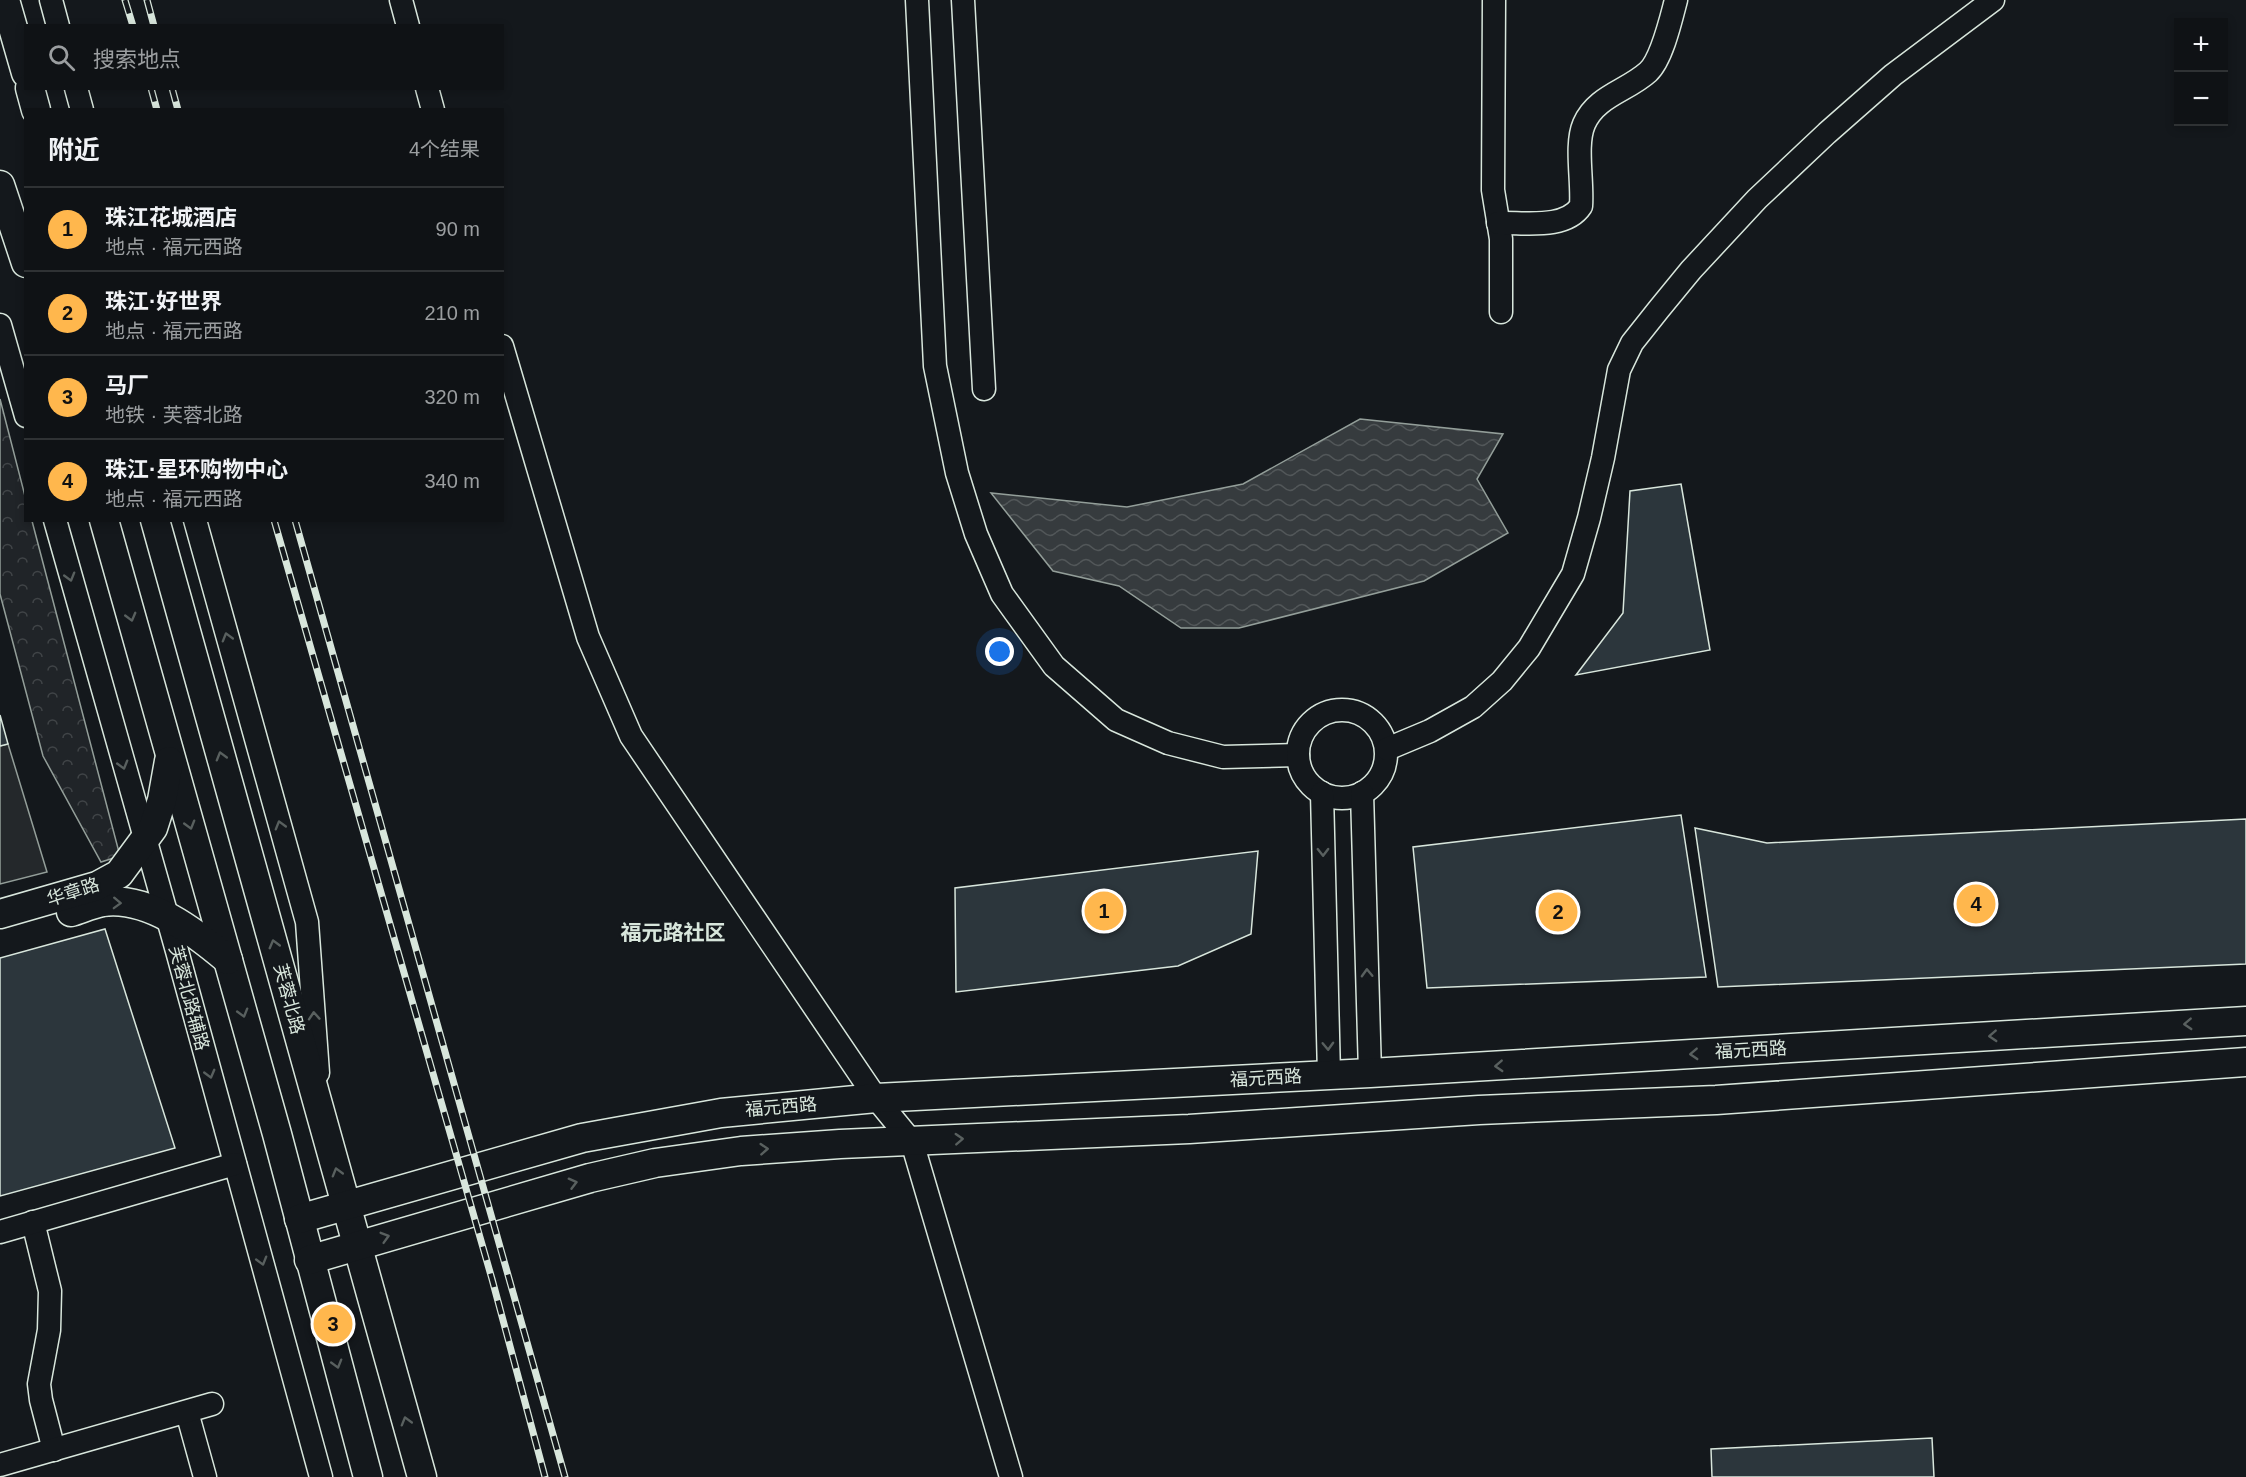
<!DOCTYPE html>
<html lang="zh">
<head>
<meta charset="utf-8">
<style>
	:root { --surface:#0f1215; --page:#1d2022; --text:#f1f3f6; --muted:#9b9ea0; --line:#2f3234; --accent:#ffb74d }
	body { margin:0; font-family:Helvetica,"Noto Sans SC",sans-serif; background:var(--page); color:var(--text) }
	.controls { position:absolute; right:18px; top:18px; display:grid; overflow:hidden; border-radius:0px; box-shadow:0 3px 9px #0003 }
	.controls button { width:54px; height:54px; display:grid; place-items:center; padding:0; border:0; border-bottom:2px solid var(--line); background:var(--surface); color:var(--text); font:30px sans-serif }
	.you { position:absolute; left:1000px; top:652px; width:21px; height:21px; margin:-15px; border:4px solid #fff; border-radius:50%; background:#1a73e8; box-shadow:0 0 0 9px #1a73e833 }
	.badge { display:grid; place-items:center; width:39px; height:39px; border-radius:50%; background:var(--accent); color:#111; font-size:20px; font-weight:700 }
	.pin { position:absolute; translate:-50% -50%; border:3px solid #fff; box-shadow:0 2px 6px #0006 }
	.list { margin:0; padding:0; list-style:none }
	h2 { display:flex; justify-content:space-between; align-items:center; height:78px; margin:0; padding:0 24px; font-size:26px }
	h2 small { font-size:20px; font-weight:400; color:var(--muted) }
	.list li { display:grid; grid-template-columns:39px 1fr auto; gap:18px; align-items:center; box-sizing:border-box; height:84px; padding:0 24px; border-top:2px solid var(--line) }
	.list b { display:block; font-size:22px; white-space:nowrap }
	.list p { margin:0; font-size:20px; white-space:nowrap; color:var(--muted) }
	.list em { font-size:20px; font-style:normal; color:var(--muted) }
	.icon { flex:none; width:33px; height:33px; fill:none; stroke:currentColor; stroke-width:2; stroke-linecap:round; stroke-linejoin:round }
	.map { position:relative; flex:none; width:2246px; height:1477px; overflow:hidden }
	.search { position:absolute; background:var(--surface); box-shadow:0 3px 9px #0003; left:24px; top:24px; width:480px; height:66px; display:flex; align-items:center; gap:15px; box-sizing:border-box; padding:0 21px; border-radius:0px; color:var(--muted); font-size:22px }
	.panel { position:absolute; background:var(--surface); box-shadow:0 3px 9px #0003; left:24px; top:108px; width:480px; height:414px; border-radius:0px }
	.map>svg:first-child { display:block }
</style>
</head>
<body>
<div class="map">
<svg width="2246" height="1477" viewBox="0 0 2246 1477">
	<defs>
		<pattern id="forest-crowns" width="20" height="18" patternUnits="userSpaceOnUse" patternTransform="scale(1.5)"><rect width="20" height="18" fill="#202428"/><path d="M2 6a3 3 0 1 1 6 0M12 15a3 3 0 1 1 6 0" fill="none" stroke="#404447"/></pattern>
		<pattern id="water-waves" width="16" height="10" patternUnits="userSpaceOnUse" patternTransform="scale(1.5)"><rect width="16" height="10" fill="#363b3e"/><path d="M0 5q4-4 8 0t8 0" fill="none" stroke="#525759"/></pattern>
	</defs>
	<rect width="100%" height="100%" fill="#14181c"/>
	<path fill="url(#forest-crowns)" stroke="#939e99" stroke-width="1.5" d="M0 399 25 496 26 520 32 521 120 856 101 862 43 756 0 594Z"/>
	<path fill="#24282b" stroke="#939e99" stroke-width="1.5" d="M8 744 47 872 0 884V746Z"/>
	<path fill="url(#water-waves)" stroke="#939e99" stroke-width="1.5" d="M1360 419 1503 434 1477 479 1508 533 1424 581 1239 628H1181L1119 586 1053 571 991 493 1127 507 1243 484Z"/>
	<g fill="#2c363c" stroke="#d8e6dc" stroke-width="1.5">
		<path d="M1681 484 1710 650 1576 675 1623 613 1630 491Z"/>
		<path d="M0 715 8 744 0 746Z"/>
		<path d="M1681 815 1706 977 1427 988 1413 847Z"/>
		<path d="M2246 819V964L1718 987 1695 828 1767 843Z"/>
		<path d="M1258 851 1251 934 1178 966 956 992 955 888Z"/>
		<path d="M105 929 175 1148 0 1196V958Z"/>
		<path d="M1932 1438 1934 1477H1712L1711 1449Z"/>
	</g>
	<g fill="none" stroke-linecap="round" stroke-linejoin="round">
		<g stroke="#d8e6dc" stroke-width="25">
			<g id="minor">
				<path d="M51 0 58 26"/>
				<path d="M401 0 408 26"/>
				<path d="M917 0 935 366 957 473 976 534 1002 594 1054 666 1116 720 1168 743 1223 757 1298 755"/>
				<path d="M963 0 984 389"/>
				<path d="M1494 0 1493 190 1501 239V312"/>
				<path d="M76 88 82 110"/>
				<path d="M427 88 433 110"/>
				<path d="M1498 223C1524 222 1565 230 1581 206 1583 181 1575 145 1584 124 1596 96 1627 91 1648 72 1662 59 1671 19 1676 0"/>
				<path d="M0 325 26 416"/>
				<path d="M502 346 588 637 631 736 876 1098 912 1142 1011 1477"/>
				<path d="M55 520 177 951 321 1477"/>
				<path d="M195 520 307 922 318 1073"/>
				<circle cx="1342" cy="754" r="44"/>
				<path d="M1387 749 1430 731 1473 707 1502 681 1529 648 1573 574 1589 518 1603 458 1619 370 1632 343 1659 309 1691 270 1757 199 1827 133 1893 75 1993 0"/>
				<path d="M1322 793 1329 1075"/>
				<path d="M1362 793 1370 1073"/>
				<path d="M33 1222 50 1291 49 1330 39 1384 41 1400 54 1450"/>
				<path d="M0 1232 235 1164"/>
				<path d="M187 1412 205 1477"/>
				<path d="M0 1465 212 1404"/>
			</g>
		</g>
		<g stroke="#d8e6dc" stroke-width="31">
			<g id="major">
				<path d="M5 0 26 73"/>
				<path d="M30 88 36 110"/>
				<path d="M0 185 26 263"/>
				<path d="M104 520 277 1134 368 1477"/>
				<path d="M155 520 422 1477"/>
				<path d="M71 912C81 909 92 904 103 902 149 896 196 933 228 960"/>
				<path d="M0 914 97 886 119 874 153 828 162 800 169 761"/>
				<path d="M299 1219 582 1138 721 1113 876 1098 1370 1073 2246 1021"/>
				<path d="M309 1260 590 1178 655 1163 741 1151 840 1144 1189 1129 1479 1110 1716 1100 2246 1062"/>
			</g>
		</g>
		<use href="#minor" stroke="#14181c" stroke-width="22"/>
		<use href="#major" stroke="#14181c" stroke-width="28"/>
		<g stroke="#d8e6dc" stroke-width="7">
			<g id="rail">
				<path d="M125 0 133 26"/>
				<path d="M147 0 154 26"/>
				<path d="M151 88 157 110"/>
				<path d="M172 88 178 110"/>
				<path d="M274 520 492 1279 545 1477"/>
				<path d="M295 520 565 1477"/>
			</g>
		</g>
		<use href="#rail" stroke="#14181c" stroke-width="4.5" stroke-dasharray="14" stroke-linecap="butt"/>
	</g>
	<defs><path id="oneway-chevron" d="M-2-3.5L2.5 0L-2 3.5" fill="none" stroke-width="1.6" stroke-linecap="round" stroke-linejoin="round" transform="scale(1.5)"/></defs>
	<g stroke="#59605f">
		<use href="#oneway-chevron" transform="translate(70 577) rotate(74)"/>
		<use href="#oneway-chevron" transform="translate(131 617) rotate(75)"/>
		<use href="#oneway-chevron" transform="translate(227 637) rotate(-106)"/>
		<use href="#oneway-chevron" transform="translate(221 756) rotate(-106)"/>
		<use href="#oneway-chevron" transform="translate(123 765) rotate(74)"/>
		<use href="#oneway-chevron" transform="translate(190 825) rotate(74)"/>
		<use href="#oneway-chevron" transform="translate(280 825) rotate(-106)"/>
		<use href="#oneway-chevron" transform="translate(1323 852) rotate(89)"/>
		<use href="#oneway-chevron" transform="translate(117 903) rotate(2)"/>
		<use href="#oneway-chevron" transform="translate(274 944) rotate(-105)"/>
		<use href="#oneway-chevron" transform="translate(1367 973) rotate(-92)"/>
		<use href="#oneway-chevron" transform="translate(243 1013) rotate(74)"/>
		<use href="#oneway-chevron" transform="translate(314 1016) rotate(-94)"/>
		<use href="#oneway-chevron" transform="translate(2188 1024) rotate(177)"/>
		<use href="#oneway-chevron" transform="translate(1993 1036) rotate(177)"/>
		<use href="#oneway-chevron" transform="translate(1328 1046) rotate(88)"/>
		<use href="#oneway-chevron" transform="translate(1694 1054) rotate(177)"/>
		<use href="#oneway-chevron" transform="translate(1499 1066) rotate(177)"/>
		<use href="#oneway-chevron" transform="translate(210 1074) rotate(75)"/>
		<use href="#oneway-chevron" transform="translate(959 1139) rotate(-3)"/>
		<use href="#oneway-chevron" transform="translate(764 1149) rotate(-4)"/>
		<use href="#oneway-chevron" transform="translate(337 1172) rotate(-106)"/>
		<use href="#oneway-chevron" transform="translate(573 1183) rotate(-15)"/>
		<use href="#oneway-chevron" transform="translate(385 1237) rotate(-16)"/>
		<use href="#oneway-chevron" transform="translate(262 1261) rotate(74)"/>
		<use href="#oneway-chevron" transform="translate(337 1364) rotate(74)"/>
		<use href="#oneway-chevron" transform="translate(406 1421) rotate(-106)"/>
	</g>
	<g text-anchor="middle" stroke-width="4.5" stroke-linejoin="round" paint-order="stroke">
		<g font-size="18" fill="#d8e6dc" stroke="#14181c">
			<text transform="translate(73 892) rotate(-18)" y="6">华章路</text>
			<text transform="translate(189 998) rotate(75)" y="6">芙蓉北路辅路</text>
			<text transform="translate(289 999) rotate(75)" y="6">芙蓉北路</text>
			<text transform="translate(1751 1050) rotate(-3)" y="6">福元西路</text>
			<text transform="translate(1266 1078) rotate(-3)" y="6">福元西路</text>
			<text transform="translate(781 1107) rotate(-5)" y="6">福元西路</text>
		</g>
		<g font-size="21" font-weight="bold" fill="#d8e6dc" stroke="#14181c">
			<text x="673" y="940">福元路社区</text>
		</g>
	</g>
</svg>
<div class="controls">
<button>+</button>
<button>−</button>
</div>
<div class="you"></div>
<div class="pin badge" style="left:1104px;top:911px">1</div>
<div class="pin badge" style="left:1558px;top:912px">2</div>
<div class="pin badge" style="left:333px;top:1324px">3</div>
<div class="pin badge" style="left:1976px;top:904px">4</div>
<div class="search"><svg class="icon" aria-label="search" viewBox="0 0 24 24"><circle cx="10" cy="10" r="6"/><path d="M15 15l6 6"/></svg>搜索地点</div>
<section class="panel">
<h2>附近<small>4个结果</small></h2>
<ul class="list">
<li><span class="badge">1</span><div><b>珠江花城酒店</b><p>地点 · 福元西路</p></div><em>90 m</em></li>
<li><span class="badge">2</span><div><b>珠江·好世界</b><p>地点 · 福元西路</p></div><em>210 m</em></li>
<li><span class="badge">3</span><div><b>马厂</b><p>地铁 · 芙蓉北路</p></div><em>320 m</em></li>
<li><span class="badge">4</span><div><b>珠江·星环购物中心</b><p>地点 · 福元西路</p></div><em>340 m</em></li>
</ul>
</section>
</div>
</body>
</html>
